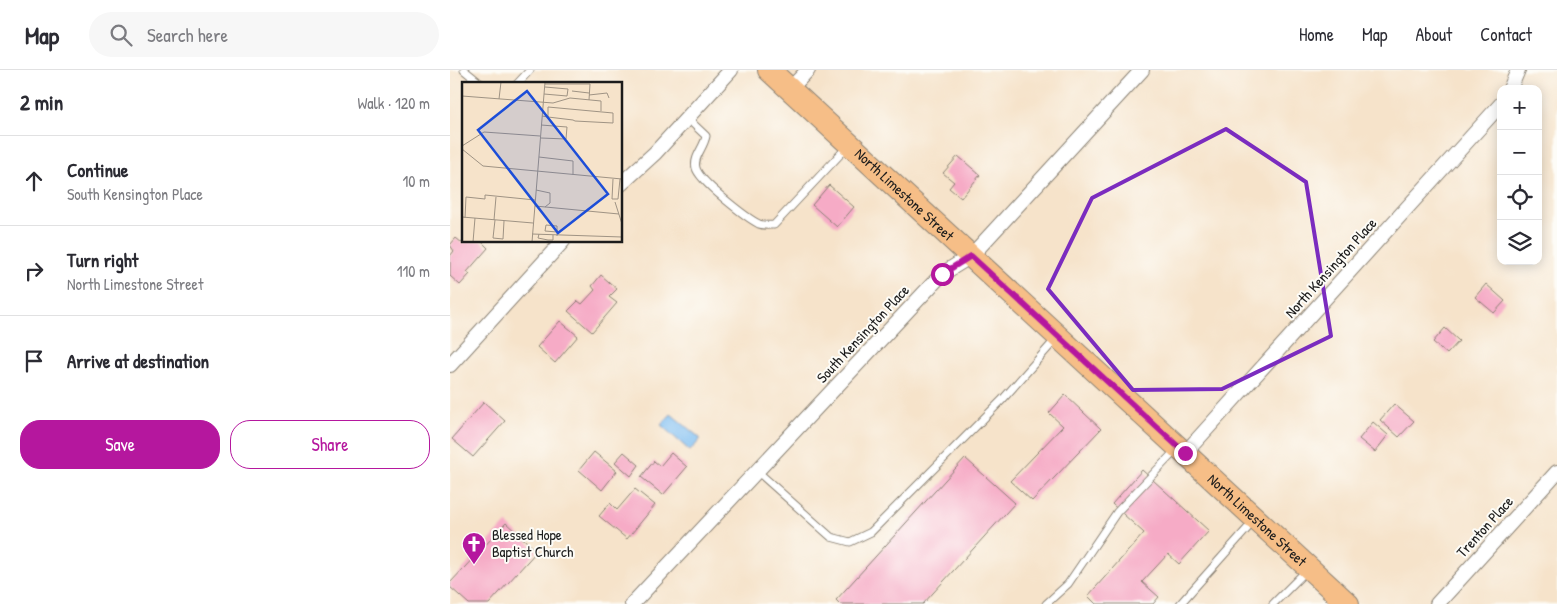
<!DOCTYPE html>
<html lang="en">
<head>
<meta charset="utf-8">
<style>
	:root { --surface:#fff; --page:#f7f7f7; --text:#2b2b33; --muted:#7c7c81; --line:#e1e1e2; --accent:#b5179e }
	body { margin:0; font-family:"Patrick Hand",sans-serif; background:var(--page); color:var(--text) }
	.controls { position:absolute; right:15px; top:15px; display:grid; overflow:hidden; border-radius:10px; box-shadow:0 2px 12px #0003 }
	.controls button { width:45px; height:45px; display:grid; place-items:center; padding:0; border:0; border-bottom:1px solid var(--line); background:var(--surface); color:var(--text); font:25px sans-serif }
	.stop { position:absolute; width:15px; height:15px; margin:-11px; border:4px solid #b5179e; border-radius:50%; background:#fff }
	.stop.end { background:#b5179e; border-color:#fff; box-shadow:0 1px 5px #0008 }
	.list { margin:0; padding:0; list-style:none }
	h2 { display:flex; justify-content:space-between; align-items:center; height:65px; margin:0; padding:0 20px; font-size:21px }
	h2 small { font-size:16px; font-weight:400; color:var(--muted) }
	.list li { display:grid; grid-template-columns:32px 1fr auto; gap:15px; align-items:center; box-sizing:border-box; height:90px; padding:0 20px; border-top:1px solid var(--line) }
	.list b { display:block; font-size:19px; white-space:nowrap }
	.list p { margin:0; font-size:16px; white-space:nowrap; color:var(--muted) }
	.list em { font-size:16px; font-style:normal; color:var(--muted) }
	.actions { display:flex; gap:10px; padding:15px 20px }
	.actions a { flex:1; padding:11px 0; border:1px solid var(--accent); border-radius:20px; text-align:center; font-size:18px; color:var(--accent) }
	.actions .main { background:var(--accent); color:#fff }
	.icon { flex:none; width:28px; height:28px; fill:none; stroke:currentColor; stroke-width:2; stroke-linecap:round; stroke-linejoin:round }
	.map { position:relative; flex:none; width:1107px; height:534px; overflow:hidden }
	header { display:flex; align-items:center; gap:30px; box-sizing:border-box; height:70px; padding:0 25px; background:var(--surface); border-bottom:1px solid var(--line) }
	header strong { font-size:24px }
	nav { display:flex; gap:28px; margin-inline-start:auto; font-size:18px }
	.search { width:350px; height:45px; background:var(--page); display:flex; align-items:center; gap:12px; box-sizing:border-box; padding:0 18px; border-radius:28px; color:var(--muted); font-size:19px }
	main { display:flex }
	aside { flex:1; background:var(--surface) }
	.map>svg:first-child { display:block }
</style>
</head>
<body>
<header>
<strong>Map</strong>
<div class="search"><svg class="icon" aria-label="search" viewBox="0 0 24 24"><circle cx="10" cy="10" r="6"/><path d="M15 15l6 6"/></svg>Search here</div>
<nav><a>Home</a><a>Map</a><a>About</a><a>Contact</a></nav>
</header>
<main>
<aside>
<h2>2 min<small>Walk · 120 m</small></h2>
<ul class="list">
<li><svg class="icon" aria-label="ahead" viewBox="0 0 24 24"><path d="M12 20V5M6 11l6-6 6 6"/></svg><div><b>Continue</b><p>South Kensington Place</p></div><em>10 m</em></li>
<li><svg class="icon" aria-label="right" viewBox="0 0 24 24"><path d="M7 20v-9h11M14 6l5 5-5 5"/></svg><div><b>Turn right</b><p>North Limestone Street</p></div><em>110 m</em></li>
<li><svg class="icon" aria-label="arrive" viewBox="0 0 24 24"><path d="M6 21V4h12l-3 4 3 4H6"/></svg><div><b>Arrive at destination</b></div></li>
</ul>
<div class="actions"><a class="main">Save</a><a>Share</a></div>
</aside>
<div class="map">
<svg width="1107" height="534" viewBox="0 0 1107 534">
	<rect width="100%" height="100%" fill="#fdfcf7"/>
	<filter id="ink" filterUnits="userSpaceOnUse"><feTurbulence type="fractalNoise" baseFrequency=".02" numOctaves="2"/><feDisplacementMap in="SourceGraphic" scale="10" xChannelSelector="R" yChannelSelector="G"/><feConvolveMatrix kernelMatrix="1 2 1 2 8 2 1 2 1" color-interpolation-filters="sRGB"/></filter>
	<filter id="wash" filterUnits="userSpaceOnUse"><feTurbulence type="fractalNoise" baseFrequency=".0096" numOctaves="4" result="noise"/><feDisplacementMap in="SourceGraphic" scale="20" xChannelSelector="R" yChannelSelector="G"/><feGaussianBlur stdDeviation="1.12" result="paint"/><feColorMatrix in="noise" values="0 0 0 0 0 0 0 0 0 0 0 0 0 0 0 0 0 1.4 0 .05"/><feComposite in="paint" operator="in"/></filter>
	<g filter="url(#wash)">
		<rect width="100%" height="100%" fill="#f6e3ca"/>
		<path fill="#7dbdf2" stroke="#4c6c87" d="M221 344 250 368V370L240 381 211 355Z"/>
		<g id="blocks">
			<g fill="#f6abc6">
				<path d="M508 86 530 105 511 128 499 118 504 112 493 103Z"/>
				<path d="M379 115 404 137 387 157 362 135Z"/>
				<path d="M6 168 12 173 31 171 38 178 17 202 20 204 10 215 0 206V186L4 181 0 175Z"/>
				<path d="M151 205 167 219 159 227 167 233 142 262 118 241 128 231 132 234 145 220 142 216Z"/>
				<path d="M1036 214 1055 231 1044 243 1025 227Z"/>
				<path d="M110 251 128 266 105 293 87 277Z"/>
				<path d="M995 258 1009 271 997 284 983 272Z"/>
				<path d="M615 325 651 359 582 431 560 411 613 356 599 343Z"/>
				<path d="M34 332 55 351 23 387 2 369Z"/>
				<path d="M944 334 964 351 949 367 930 350Z"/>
				<path d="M923 352 938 365 925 382 909 369Z"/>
				<path d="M144 382 167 401 152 420 129 400Z"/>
				<path d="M174 382 189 395 181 406 165 392Z"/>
				<path d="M221 383 237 397 213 425 191 407 204 391 210 396Z"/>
				<path d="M515 388 565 433 473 534H390L386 530Z"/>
				<path d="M692 400 759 461 729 494 718 484 692 512 709 527 703 534H646L638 526 694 463 662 434Z"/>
				<path d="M185 419 205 435 177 469 149 446 160 433 167 440Z"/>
				<path d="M56 453 87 481 39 534H19L0 517V513Z"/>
			</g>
		</g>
	</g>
	<g filter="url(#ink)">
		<use href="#blocks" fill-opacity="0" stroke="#898073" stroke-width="1"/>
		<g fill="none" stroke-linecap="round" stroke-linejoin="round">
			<g stroke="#898073" stroke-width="9">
				<g id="service">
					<path d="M14 0 31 14"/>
					<path d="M67 14 80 0"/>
					<path d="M237 48 256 66C254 78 243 87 246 98 249 111 297 148 309 154 314 156 319 155 324 155L398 76"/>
					<path d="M307 401 381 467 400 472 421 462 553 329 606 269"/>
					<path d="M596 534 618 514 667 442 726 380"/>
					<path d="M730 534 804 451"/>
					<path d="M823 534 857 500"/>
				</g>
			</g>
			<g stroke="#898073" stroke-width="16">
				<g id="minor">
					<path d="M340 19 358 0"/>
					<path d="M1060 19 1068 0"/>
					<path d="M171 114 205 83 281 0"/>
					<path d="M0 295 113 171"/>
					<path d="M735 383 1051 34"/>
					<path d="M182 534 492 204 521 186 692 0"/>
					<path d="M987 534 1107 402"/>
				</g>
			</g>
			<g stroke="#898073" stroke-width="24">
				<g id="primary">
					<path id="s1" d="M319 0 898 534"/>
				</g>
			</g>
			<use href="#service" stroke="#fff" stroke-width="7"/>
			<use href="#minor" stroke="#fff" stroke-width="14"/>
			<use href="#primary" stroke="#f6be87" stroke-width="22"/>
		</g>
	</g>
	<g fill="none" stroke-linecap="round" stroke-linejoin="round" filter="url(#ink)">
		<path stroke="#b5179e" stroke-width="6" d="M492 204 521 186 735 383"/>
	</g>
	<path fill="none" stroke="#7b2cbf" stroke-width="4" stroke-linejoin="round" d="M776 59 856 112 881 266 772 319 683 320 598 219 642 128Z"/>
	<defs>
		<g id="church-pin" transform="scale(1.25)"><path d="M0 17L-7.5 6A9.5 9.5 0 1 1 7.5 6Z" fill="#b5179e" stroke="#fdfcf7"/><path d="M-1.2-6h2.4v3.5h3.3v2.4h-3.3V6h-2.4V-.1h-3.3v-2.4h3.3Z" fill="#fff"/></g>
	</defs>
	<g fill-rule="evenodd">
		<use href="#church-pin" x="24" y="474"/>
	</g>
	<g text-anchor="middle" stroke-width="4" stroke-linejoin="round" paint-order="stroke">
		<g font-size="15" fill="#1c1c1c" stroke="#fdfcf7">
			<text dy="5" stroke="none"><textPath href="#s1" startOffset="184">North Limestone Street</textPath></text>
			<text transform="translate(881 198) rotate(-48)" y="5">North Kensington Place</text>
			<text transform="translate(413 264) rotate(-47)" y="5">South Kensington Place</text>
			<text dy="5" stroke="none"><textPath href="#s1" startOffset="664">North Limestone Street</textPath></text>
			<text transform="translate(1035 457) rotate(-48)" y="5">Trenton Place</text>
		</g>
		<g font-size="15" fill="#1c1c1c" stroke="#fdfcf7" text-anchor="start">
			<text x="42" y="470">Blessed Hope<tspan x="42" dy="17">Baptist Church</tspan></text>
		</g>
	</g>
	<g transform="translate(12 12)">
		<rect width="160" height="160" fill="#f6e3ca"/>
		<path fill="none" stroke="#9f9384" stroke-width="1" d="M83 2H128M110 9 127 11M82 12 105 14 106 7 83 5M127 13 145 11 147 16M0 14 91 21 108 16 139 19V29M37 17 39 0M127 18 128 2M80 34 86 35 111 38 113 39 151 41V31L86 25V35M79 56 104 57 105 45 79 43M0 64 22 50 78 54M0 67 21 84 160 97M77 75 111 79V93M151 97 150 117H156L158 97M74 108 88 111V121L83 125M153 120 160 142M73 124 157 132M0 135 71 141M3 136 4 115 23 117V113L73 118M32 138 34 115M33 138 31 156 41 157 42 139M70 152 160 155M77 152 76 156 86 158H91V153M95 154V144L84 143 83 149 95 150M11 160 13 136M70 160 83 0"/>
		<path fill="#1d4ed8" fill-opacity="0.15" stroke="#1d4ed8" stroke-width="2.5" d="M65 9 146 112 96 151 16 48Z"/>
		<rect width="160" height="160" fill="none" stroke="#1c1c1c" stroke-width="2.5"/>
	</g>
</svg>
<div class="controls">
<button>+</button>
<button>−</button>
<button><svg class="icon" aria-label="locate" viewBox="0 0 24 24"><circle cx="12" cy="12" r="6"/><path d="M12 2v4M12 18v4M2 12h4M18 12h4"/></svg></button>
<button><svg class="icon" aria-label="layers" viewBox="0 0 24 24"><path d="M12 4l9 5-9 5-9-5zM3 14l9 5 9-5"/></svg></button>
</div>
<div class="stop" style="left:492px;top:204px"></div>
<div class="stop end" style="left:735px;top:383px"></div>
</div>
</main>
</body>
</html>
